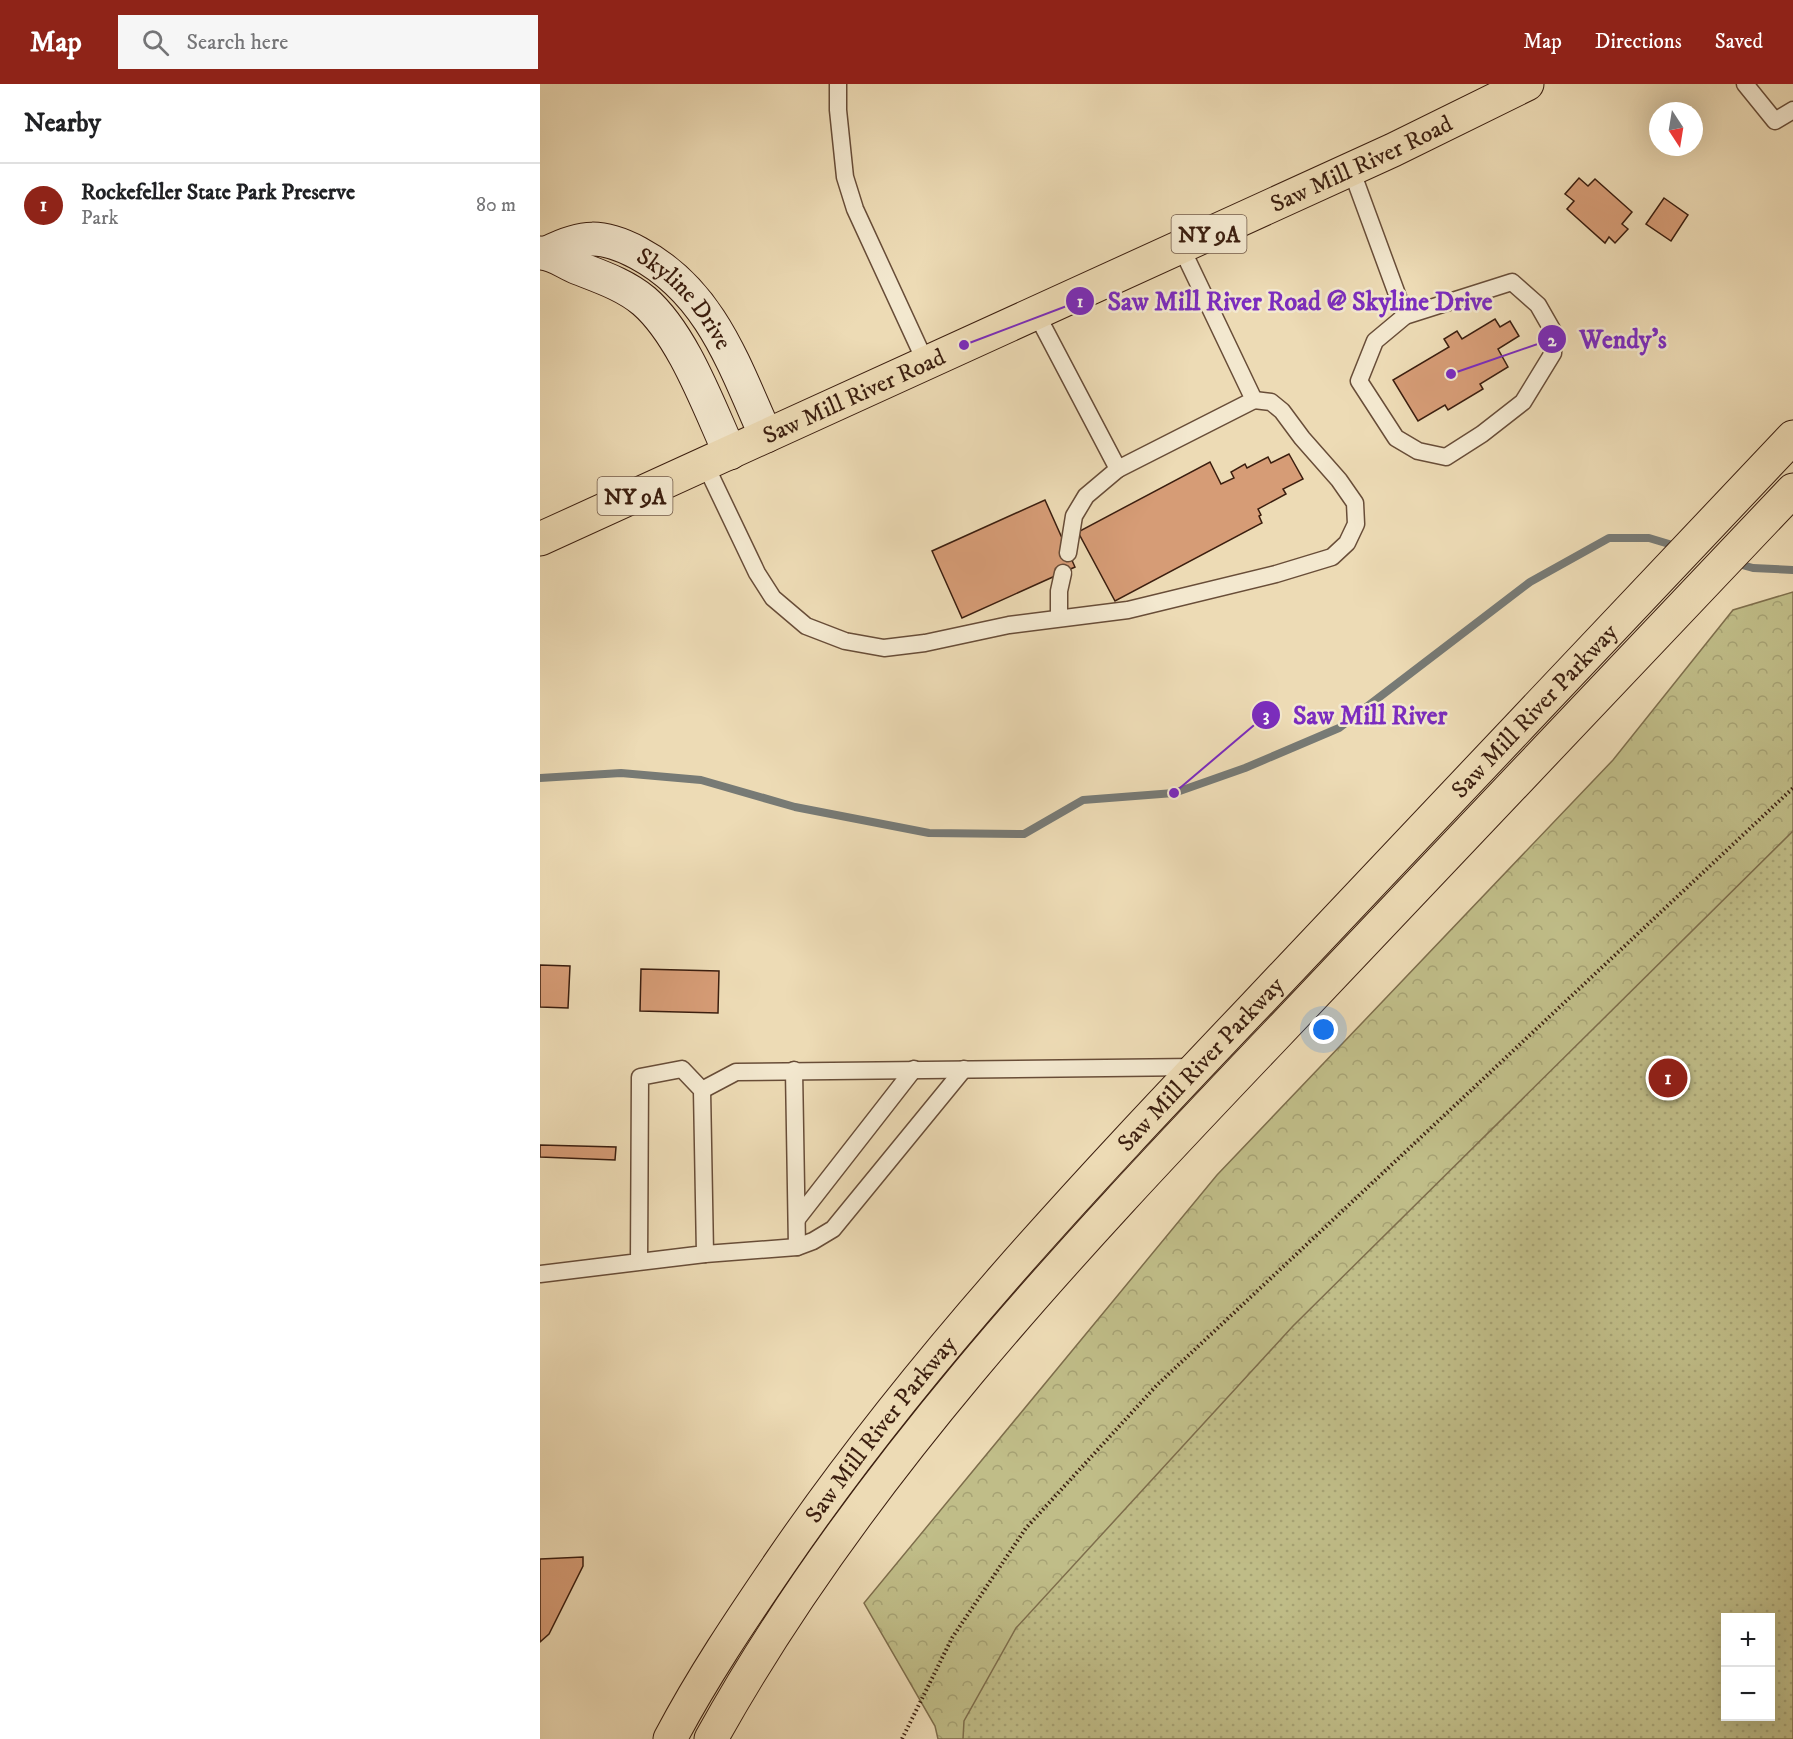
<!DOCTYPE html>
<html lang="en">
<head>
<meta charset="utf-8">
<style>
	:root { --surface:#fff; --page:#f6f6f6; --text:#202124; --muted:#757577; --line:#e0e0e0; --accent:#8f2418 }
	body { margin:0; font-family:"IM FELL DW Pica",serif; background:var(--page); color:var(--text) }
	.controls { position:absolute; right:18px; bottom:18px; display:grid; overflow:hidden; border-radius:0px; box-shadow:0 6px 24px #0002 }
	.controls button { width:54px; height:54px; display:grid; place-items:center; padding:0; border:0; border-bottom:2px solid var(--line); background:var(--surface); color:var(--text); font:30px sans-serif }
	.compass { position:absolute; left:1109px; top:18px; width:54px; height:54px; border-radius:50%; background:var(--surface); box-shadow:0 6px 24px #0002; rotate:168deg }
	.you { position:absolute; left:784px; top:946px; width:21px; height:21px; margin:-15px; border:4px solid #fff; border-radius:50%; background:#1a73e8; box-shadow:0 0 0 9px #1a73e833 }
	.badge { display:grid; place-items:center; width:39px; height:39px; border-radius:50%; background:var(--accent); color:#fff; font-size:20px; font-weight:700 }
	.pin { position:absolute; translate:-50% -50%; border:3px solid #fff; box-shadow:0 2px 6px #0006 }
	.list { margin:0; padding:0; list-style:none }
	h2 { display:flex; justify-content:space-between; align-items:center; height:78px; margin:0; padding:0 24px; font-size:26px }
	h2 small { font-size:20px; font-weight:400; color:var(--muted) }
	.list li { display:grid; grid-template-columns:39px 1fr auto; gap:18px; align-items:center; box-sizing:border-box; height:84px; padding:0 24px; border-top:2px solid var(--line) }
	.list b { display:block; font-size:22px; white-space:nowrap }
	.list p { margin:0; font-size:20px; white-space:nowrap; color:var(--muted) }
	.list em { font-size:20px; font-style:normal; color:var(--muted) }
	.icon { flex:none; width:33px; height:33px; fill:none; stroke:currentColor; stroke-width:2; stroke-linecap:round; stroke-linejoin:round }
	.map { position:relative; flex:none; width:1253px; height:1655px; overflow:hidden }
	header { display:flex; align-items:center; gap:36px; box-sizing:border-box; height:84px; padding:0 30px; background:var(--accent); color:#fff }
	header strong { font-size:28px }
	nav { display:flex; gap:33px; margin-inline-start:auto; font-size:21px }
	.search { width:420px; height:54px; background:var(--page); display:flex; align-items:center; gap:15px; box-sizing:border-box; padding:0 21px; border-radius:0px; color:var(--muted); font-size:22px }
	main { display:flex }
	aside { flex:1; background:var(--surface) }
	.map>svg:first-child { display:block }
</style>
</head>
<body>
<header>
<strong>Map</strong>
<div class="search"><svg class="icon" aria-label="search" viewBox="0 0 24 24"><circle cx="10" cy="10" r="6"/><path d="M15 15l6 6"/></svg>Search here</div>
<nav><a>Map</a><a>Directions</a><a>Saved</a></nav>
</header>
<main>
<aside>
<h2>Nearby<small></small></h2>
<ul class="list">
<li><span class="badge">1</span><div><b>Rockefeller State Park Preserve</b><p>Park</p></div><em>80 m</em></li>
</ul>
</aside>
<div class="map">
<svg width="1253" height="1655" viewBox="0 0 1253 1655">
	<defs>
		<pattern id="forest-crowns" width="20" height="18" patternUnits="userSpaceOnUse" patternTransform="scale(1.5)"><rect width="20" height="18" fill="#c0bd88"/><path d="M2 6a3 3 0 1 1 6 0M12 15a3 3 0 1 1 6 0" fill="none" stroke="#a6a274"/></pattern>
		<pattern id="park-dots" width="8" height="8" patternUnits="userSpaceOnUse" patternTransform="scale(1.5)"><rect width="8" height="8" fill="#c0bd88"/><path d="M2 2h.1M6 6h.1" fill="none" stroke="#a6a274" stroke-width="1.8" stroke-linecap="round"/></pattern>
	</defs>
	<rect width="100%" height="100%" fill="#eddbb5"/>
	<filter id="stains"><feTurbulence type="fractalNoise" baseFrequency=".00333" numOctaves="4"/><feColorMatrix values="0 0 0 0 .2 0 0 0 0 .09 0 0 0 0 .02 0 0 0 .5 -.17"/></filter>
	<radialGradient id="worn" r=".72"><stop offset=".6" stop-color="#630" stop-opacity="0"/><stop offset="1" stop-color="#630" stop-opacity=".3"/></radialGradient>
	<path fill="url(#forest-crowns)" stroke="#7e6e4c" stroke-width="1.5" fill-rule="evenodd" d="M1253 508V1655H398L395 1642 324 1519 677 1091 1073 676 1193 526ZM1186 1534H1230V1632H1186Z"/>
	<path fill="url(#park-dots)" stroke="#7e6e4c" stroke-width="1.5" fill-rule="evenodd" d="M1253 747V1655H423L424 1637 476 1544 753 1242ZM1186 1534H1230V1632H1186Z"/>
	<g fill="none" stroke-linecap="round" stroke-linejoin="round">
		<g stroke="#777a75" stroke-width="8">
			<path d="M1195 479 1213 484 1253 486"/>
			<path d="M0 694 81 689 161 696 255 723 389 749 484 750 543 716 634 709 705 684 799 644 990 498 1069 454H1109L1139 463"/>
		</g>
	</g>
	<g fill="#d69c76" stroke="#3b1e0f" stroke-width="1.5">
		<path d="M1039 94 1048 102 1055 95 1092 128 1082 140 1088 145 1075 159 1069 153 1065 159 1027 125 1034 117 1025 110Z"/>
		<path d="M1124 114 1148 131 1131 157 1106 140Z"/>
		<path d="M955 235 960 243 970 237 979 252 958 265 968 283 940 300 943 305 908 326 905 321 878 337 853 296 909 263 904 255 917 247 922 255Z"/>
		<path d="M749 370 763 395 743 405 746 410 718 425 721 431 719 432 722 439 575 517 538 448 670 378 681 400 694 394 691 388 705 380 707 384 728 373 731 379Z"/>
		<path d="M505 416 535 483 422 534 392 467Z"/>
		<path d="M0 881 30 882 28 924 0 923Z"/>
		<path d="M101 885 179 887 178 929 100 927Z"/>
		<path d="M0 1061 76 1063 75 1076 0 1073Z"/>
		<path d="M43 1473V1482L9 1550 0 1558V1475Z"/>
	</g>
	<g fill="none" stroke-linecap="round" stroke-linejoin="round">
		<g stroke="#684d38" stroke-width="19">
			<g id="lane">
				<path d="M298 0V26L305 93 315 125 386 279"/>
				<path d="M1205 0 1235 37 1253 26"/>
				<path d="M811 85 865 232"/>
				<path d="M972 198 998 221 1014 249 1013 269 983 318 942 350 906 373 878 367 856 354 819 297 835 257 865 232Z"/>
				<path d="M496 229 578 385 714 316 641 163"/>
				<path d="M165 380 217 489 233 514 266 542 305 557 344 564 385 559 469 541 588 526 736 490 792 473 807 459 816 440 815 419 799 396 762 354 742 327 731 318 714 316"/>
				<path d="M528 469 534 432 546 412 578 385"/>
				<path d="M519 534V507L523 489"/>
				<path d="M254 986 257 1163"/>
				<path d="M162 1006 196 988 656 983"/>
				<path d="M257 1135 374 985"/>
				<path d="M165 1170 257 1163 273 1157 293 1145 424 985"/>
				<path d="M0 1190 165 1170 162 1006 142 985 100 993 99 1178"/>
			</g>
		</g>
		<g stroke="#3b1e0f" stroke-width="35">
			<g id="secondary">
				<path d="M0 169C14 169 25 179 38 184 61 193 85 201 104 217 143 251 168 321 190 369"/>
				<path id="s1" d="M7 169C42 151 62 150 98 169 171 208 194 281 226 352"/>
			</g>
		</g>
		<g stroke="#3b1e0f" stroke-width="35">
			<g id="primary">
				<path id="s2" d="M0 455 853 66 987 0"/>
			</g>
		</g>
		<g stroke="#3b1e0f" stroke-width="35">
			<g id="highway">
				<path id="s3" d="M130 1655C162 1594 201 1536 240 1479 378 1277 543 1103 711 926 892 735 1072 544 1253 353"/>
				<path d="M171 1655C315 1395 528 1169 732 955 905 772 1079 589 1253 406"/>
			</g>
		</g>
		<path stroke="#3b1e0f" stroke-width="4" stroke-dasharray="1.5 3" stroke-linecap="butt" d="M362 1655 412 1554 486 1444 617 1301 1253 704"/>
		<use href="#lane" stroke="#f3e8cf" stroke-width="16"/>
		<use href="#secondary" stroke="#f3e8cf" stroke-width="33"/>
		<use href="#primary" stroke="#eddbb5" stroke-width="33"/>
		<use href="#highway" stroke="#eddbb5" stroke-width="33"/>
	</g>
	<g text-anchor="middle" stroke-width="5" stroke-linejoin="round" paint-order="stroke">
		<g fill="#f3e8cf" stroke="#725b49" stroke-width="1.5">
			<rect x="631.5" y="131" width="75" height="38" rx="4.5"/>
			<rect x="57.5" y="393" width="75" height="38" rx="4.5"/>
		</g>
		<g font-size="22" font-weight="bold" fill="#3b1e0f">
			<text x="669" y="158">NY 9A</text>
			<text x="95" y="420">NY 9A</text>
		</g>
		<g font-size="24" fill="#3b1e0f" stroke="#f3e8cf">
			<text dy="8" stroke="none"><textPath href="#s2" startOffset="903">Saw Mill River Road</textPath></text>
			<text dy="8" stroke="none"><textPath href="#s1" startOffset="162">Skyline Drive</textPath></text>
			<text dy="8" stroke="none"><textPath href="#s2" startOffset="345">Saw Mill River Road</textPath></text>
			<text dy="8" stroke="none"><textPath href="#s3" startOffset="1347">Saw Mill River Parkway</textPath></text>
			<text dy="8" stroke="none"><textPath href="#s3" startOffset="861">Saw Mill River Parkway</textPath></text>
			<text dy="8" stroke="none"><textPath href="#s3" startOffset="375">Saw Mill River Parkway</textPath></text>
		</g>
	</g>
	<path fill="none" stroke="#7b2cbf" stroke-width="2" d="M424 261L540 217M911 290L1012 255M634 709L726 631"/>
	<g fill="#7b2cbf" stroke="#f3e8cf" stroke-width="2">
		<circle cx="424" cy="261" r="6"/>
		<circle cx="911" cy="290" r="6"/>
		<circle cx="634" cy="709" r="6"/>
		<circle cx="540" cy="217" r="15"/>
		<circle cx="1012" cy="255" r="15"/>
		<circle cx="726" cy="631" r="15"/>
	</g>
	<g font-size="18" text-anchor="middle" font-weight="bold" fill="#fff">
		<text x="540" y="223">1</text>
		<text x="1012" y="262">2</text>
		<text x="726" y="637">3</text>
	</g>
	<g font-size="26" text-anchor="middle" font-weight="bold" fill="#7b2cbf" stroke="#f3e8cf" stroke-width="5" stroke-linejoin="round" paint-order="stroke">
		<text x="760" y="226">Saw Mill River Road @ Skyline Drive</text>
		<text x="1083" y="264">Wendy's</text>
		<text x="830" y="640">Saw Mill River</text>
	</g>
	<rect width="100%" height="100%" filter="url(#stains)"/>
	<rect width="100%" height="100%" fill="url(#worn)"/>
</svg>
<div class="controls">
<button>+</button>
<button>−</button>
</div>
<svg class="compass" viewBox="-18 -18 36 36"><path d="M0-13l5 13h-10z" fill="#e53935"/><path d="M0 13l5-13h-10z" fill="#757577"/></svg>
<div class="you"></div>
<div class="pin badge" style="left:1128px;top:994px">1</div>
</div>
</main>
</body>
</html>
